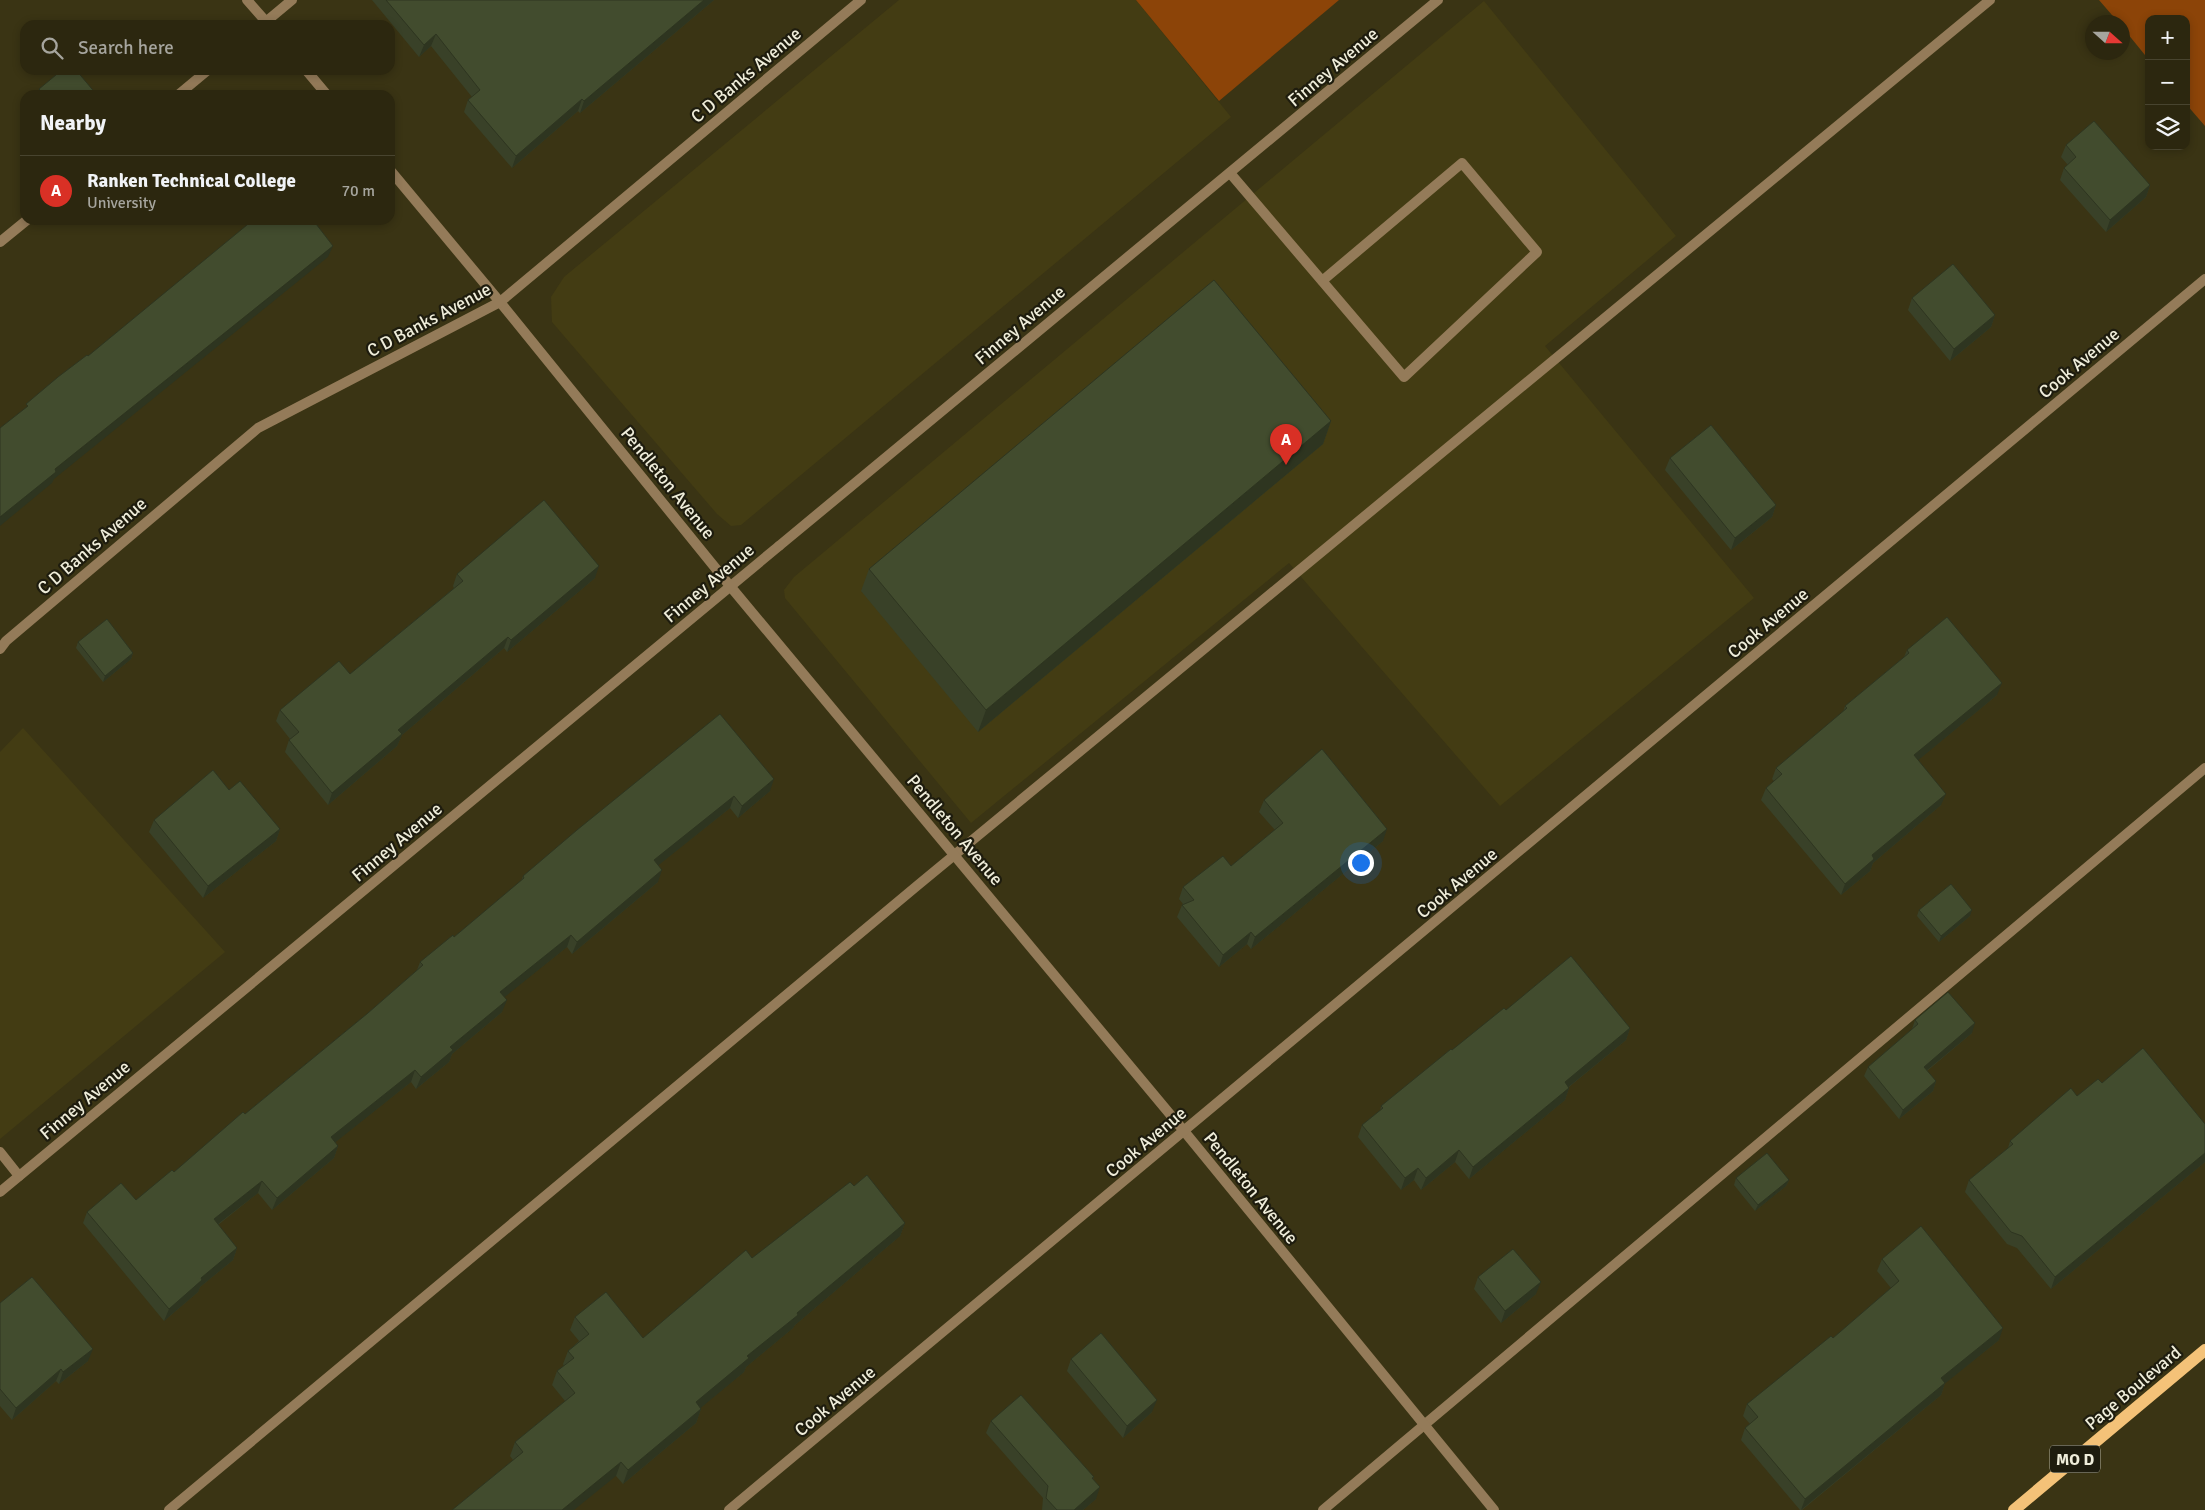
<!DOCTYPE html>
<html lang="en">
<head>
<meta charset="utf-8">
<style>
	:root { --surface:#2c270f; --page:#38331d; --text:#f1f3f6; --muted:#a6a59e; --line:#48442f; --accent:#d93025 }
	body { margin:0; font-family:Signika,sans-serif; background:var(--page); color:var(--text) }
	.controls { position:absolute; right:15px; top:15px; display:grid; overflow:hidden; border-radius:10px; box-shadow:0 2px 8px #0003 }
	.controls button { width:45px; height:45px; display:grid; place-items:center; padding:0; border:0; border-bottom:1px solid var(--line); background:var(--surface); color:var(--text); font:25px sans-serif }
	.compass { position:absolute; left:2085px; top:15px; width:45px; height:45px; border-radius:50%; background:var(--surface); box-shadow:0 2px 8px #0003; rotate:111deg }
	.you { position:absolute; left:1360px; top:862px; width:18px; height:18px; margin:-12px; border:4px solid #fff; border-radius:50%; background:#1a73e8; box-shadow:0 0 0 8px #1a73e833 }
	.badge { display:grid; place-items:center; width:32px; height:32px; border-radius:50%; background:var(--accent); color:#fff; font-size:16px; font-weight:700 }
	.pin { position:absolute; translate:-50% -41px; filter:drop-shadow(0 1px 2px #0008) }
	.pin::after { content:''; position:absolute; top:26px; width:18px; height:15px; background:inherit; clip-path:polygon(0 0,100% 0,50% 100%) }
	.list { margin:0; padding:0; list-style:none }
	h2 { display:flex; justify-content:space-between; align-items:center; height:65px; margin:0; padding:0 20px; font-size:21px }
	h2 small { font-size:16px; font-weight:400; color:var(--muted) }
	.list li { display:grid; grid-template-columns:32px 1fr auto; gap:15px; align-items:center; box-sizing:border-box; height:70px; padding:0 20px; border-top:1px solid var(--line) }
	.list b { display:block; font-size:19px; white-space:nowrap }
	.list p { margin:0; font-size:16px; white-space:nowrap; color:var(--muted) }
	.list em { font-size:16px; font-style:normal; color:var(--muted) }
	.icon { flex:none; width:28px; height:28px; fill:none; stroke:currentColor; stroke-width:2; stroke-linecap:round; stroke-linejoin:round }
	.map { position:relative; flex:none; width:2205px; height:1510px; overflow:hidden }
	.search { position:absolute; background:var(--surface); box-shadow:0 2px 8px #0003; left:20px; top:20px; width:375px; height:55px; display:flex; align-items:center; gap:12px; box-sizing:border-box; padding:0 18px; border-radius:15px; color:var(--muted); font-size:19px }
	.panel { position:absolute; background:var(--surface); box-shadow:0 2px 8px #0003; left:20px; top:90px; width:375px; height:135px; border-radius:15px }
	.map>svg:first-child { display:block }
</style>
</head>
<body>
<div class="map">
<svg width="2205" height="1510" viewBox="0 0 2205 1510">
	<rect width="100%" height="100%" fill="#3a3414"/>
	<g fill="#433c13">
		<path d="M899 0H1136L1231 117 741 525 731 526 717 514 552 322 551 297 564 277Z"/>
		<path d="M1484 1 1676 236 1545 346 1754 598 1500 806 1289 563 971 823 785 598 784 590 794 577Z"/>
		<path d="M23 728 225 952 0 1139V752Z"/>
	</g>
	<g fill="#8c4408">
		<path d="M1136 0H1339L1219 101Z"/>
		<path d="M2099 0H2205V126L2186 104V19H2149V60L2123 28 2122 22H2118Z"/>
	</g>
	<g fill="none" stroke-linecap="round" stroke-linejoin="round">
		<g stroke="#947b59" stroke-width="10">
			<path d="M262 25 292 0"/>
			<path d="M178 95 208 70"/>
			<path d="M1230 173 1404 377 1537 252 1462 163 1322 281"/>
			<path d="M0 242 27 220"/>
			<path d="M779 546 1438 0"/>
			<path d="M0 1152 19 1176"/>
			<path d="M169 1510 918 885 1990 0"/>
			<path d="M1323 1510 2205 768"/>
		</g>
		<g stroke="#947b59" stroke-width="10">
			<path d="M247 0 269 25"/>
			<path d="M306 70 327 95"/>
			<path d="M390 170 500 302 730 586 1184 1131 1494 1510"/>
			<path d="M0 649 6 641 258 428 500 302 861 0"/>
			<path d="M0 1192 779 546"/>
			<path d="M729 1510 2205 279"/>
		</g>
		<path stroke="#f4c278" stroke-width="12" d="M2014 1510 2205 1350"/>
	</g>
	<g fill="#394128">
		<path d="M372 0H714L580 113 578 111 512 168 464 112 468 100 472 97 431 46 419 57Z"/>
		<path d="M39 89 97 95H37Z"/>
		<path d="M2066 145 2150 185 2146 197 2106 232 2060 180 2064 168 2068 165 2061 157Z"/>
		<path d="M1912 298 1995 315 1991 327 1950 361 1908 310Z"/>
		<path d="M1331 421 1323 444 978 732 861 591 869 569Z"/>
		<path d="M1670 458 1776 505 1772 517 1731 550 1665 470Z"/>
		<path d="M457 574 595 578 507 652 504 648 402 735 397 746 328 805 285 752 289 740 290 739 276 721 280 710 350 674 454 588 453 586Z"/>
		<path d="M78 642 133 653 131 659 103 682 76 648Z"/>
		<path d="M1907 650 1997 695 1918 760 1941 805 1873 863 1870 871 1841 895 1761 800 1766 788 1774 781 1772 779 1776 768 1843 712 1845 706 1904 657Z"/>
		<path d="M720 714 770 791 738 818 730 808 658 865V882L572 954 567 947 504 997 502 1012 452 1054 449 1062 416 1089 411 1082 335 1142 338 1146 334 1158 272 1210 258 1193 218 1225 237 1248 233 1260 200 1287 198 1292 164 1321 83 1223 87 1212 136 1200 174 1172 245 1114 368 1013 417 970 420 962 454 937 521 881 523 876Z"/>
		<path d="M229 790 280 829 276 841 203 898 149 832 154 820Z"/>
		<path d="M1264 800 1383 841 1251 949 1247 944 1219 967 1177 917 1182 905 1183 904 1179 899 1183 887 1231 866 1275 830 1259 812Z"/>
		<path d="M1919 910 1970 916 1939 942 1917 916Z"/>
		<path d="M1506 1010 1630 1028 1626 1040 1569 1087V1088L1565 1100 1469 1179 1455 1162 1421 1190 1414 1180 1401 1190 1358 1137 1362 1125 1380 1111 1381 1106 1452 1050Z"/>
		<path d="M1915 1020 1972 1033 1927 1071 1936 1081 1933 1091 1899 1119 1864 1076 1868 1067 1912 1029Z"/>
		<path d="M2102 1083 2205 1124V1162L2051 1289 2017 1248 2007 1244 1965 1192 1969 1180 2008 1148 2010 1141 2077 1096Z"/>
		<path d="M1736 1178 1789 1180 1786 1186 1755 1211 1734 1185Z"/>
		<path d="M854 1186 905 1223 900 1236 795 1325 793 1328 746 1367 744 1372 700 1408 701 1409 696 1423 623 1484 616 1476 513 1460 510 1456 515 1442 565 1401 552 1385 557 1371 564 1366 563 1364 568 1351 579 1341 570 1330 575 1317 643 1338 752 1258Z"/>
		<path d="M1882 1259 1999 1340 1945 1383 1941 1395 1802 1510H1800L1741 1440 1745 1428 1750 1424 1743 1416 1747 1404 1833 1338 1891 1288 1877 1271Z"/>
		<path d="M1478 1277 1536 1294 1501 1323 1474 1289Z"/>
		<path d="M0 1303 88 1361 59 1384 56 1381 12 1420 0 1406Z"/>
		<path d="M1071 1359 1152 1412 1123 1438 1067 1371Z"/>
		<path d="M991 1421 1094 1477 1093 1479 1096 1499 1083 1510H1042L1043 1498 986 1433Z"/>
	</g>
	<g fill="#2e3520">
		<path d="M704 0H714L580 113 584 101Z"/>
		<path d="M436 34 431 46 419 57 424 45Z"/>
		<path d="M582 99 578 111 512 168 516 156Z"/>
		<path d="M2150 185 2146 197 2106 232 2110 220Z"/>
		<path d="M333 246 328 257 54 479 52 483 0 526V517L55 469Z"/>
		<path d="M1995 315 1991 327 1950 361 1954 349Z"/>
		<path d="M1331 421 1323 444 978 732 986 710Z"/>
		<path d="M1776 505 1772 517 1731 550 1735 538Z"/>
		<path d="M599 566 595 578 507 652 511 640Z"/>
		<path d="M508 637 504 648 402 735 397 746 328 805 332 793 398 730Z"/>
		<path d="M133 653 131 659 103 682 105 676Z"/>
		<path d="M2002 683 1997 695 1910 767 1914 755Z"/>
		<path d="M774 779 770 791 738 818 742 806Z"/>
		<path d="M1946 794 1941 805 1873 863 1870 871 1841 895 1845 884 1872 855Z"/>
		<path d="M734 796 730 808 650 872 654 860Z"/>
		<path d="M280 829 276 841 203 898 208 886Z"/>
		<path d="M1387 829 1383 841 1251 949 1255 937Z"/>
		<path d="M662 870 658 882 572 954 577 942Z"/>
		<path d="M1972 910 1970 916 1939 942 1941 936Z"/>
		<path d="M1251 932 1247 944 1219 967 1223 955Z"/>
		<path d="M571 935 567 947 496 1004 500 992Z"/>
		<path d="M507 1000 502 1012 452 1054 449 1062 416 1089 421 1077 450 1047Z"/>
		<path d="M1975 1023 1972 1033 1920 1076 1924 1067Z"/>
		<path d="M1630 1028 1626 1040 1560 1094 1565 1082Z"/>
		<path d="M415 1070 411 1082 327 1149 331 1137Z"/>
		<path d="M1936 1081 1933 1091 1899 1119 1903 1110Z"/>
		<path d="M1569 1088 1565 1100 1469 1179 1473 1167Z"/>
		<path d="M338 1146 334 1158 272 1210 277 1198Z"/>
		<path d="M1459 1150 1455 1162 1421 1190 1426 1178Z"/>
		<path d="M2205 1153V1162L2051 1289 2055 1277Z"/>
		<path d="M1418 1168 1414 1180 1401 1190 1405 1178Z"/>
		<path d="M1789 1180 1786 1186 1755 1211 1758 1205Z"/>
		<path d="M262 1181 258 1193 209 1231 214 1219Z"/>
		<path d="M905 1223 900 1236 795 1325 793 1328 746 1367 744 1372 691 1416 696 1402 747 1356 797 1313Z"/>
		<path d="M237 1248 233 1260 200 1287 198 1292 164 1321 169 1309 201 1278Z"/>
		<path d="M1541 1282 1536 1294 1501 1323 1505 1311Z"/>
		<path d="M2003 1328 1999 1340 1937 1390 1941 1378Z"/>
		<path d="M93 1349 88 1361 59 1384 63 1372Z"/>
		<path d="M61 1369 56 1381 12 1420 16 1408Z"/>
		<path d="M1945 1383 1941 1395 1801 1510 1805 1499Z"/>
		<path d="M1157 1400 1152 1412 1123 1438 1127 1426Z"/>
		<path d="M701 1409 696 1423 623 1484 628 1470Z"/>
		<path d="M621 1462 616 1476 574 1510H562Z"/>
		<path d="M1100 1487 1096 1499 1083 1510H1074Z"/>
	</g>
	<g fill="#424c2e" stroke="#2e3520">
		<path d="M386 0H704L584 101 582 99 516 156 468 100 480 90 436 34 424 45Z"/>
		<path d="M62 70H76L97 95H44L39 89Z"/>
		<path d="M2094 121 2150 185 2110 220 2064 168 2076 157 2066 145Z"/>
		<path d="M253 220H313L333 246 55 469 56 472 0 517V428L28 406 26 404 58 377 87 355 88 356Z"/>
		<path d="M1953 264 1995 315 1954 349 1912 298Z"/>
		<path d="M1214 280 1331 421 986 710 869 569Z"/>
		<path d="M1711 425 1776 505 1735 538 1670 458Z"/>
		<path d="M544 500 599 566 511 640 508 637 398 730 402 734 332 793 289 740 299 732 280 710 339 661 350 674 463 581 457 574Z"/>
		<path d="M1947 617 2002 683 1914 755 1946 794 1872 855 1874 859 1845 884 1766 788 1782 774 1776 768 1847 708 1845 706 1909 653 1907 650Z"/>
		<path d="M107 619 133 653 105 676 78 642Z"/>
		<path d="M720 714 774 779 742 806 734 796 654 860 662 870 577 942 571 935 500 992 507 1000 450 1047 453 1050 421 1077 415 1070 331 1137 338 1146 277 1198 262 1181 214 1219 237 1248 201 1278 202 1280 169 1309 87 1212 121 1183 136 1200 172 1170 174 1172 243 1112 245 1114 368 1013 423 965 420 962 453 935 454 937 524 878 523 876 577 830Z"/>
		<path d="M1322 749 1387 829 1255 937 1251 932 1223 955 1182 905 1194 900 1183 887 1223 856 1231 866 1283 823 1264 800Z"/>
		<path d="M213 770 229 790 240 781 280 829 208 886 154 820Z"/>
		<path d="M1951 884 1972 910 1941 936 1919 910Z"/>
		<path d="M1571 956 1630 1028 1565 1082 1569 1088 1473 1167 1459 1150 1426 1178 1418 1168 1405 1178 1362 1125 1383 1108 1381 1106 1451 1049 1452 1050 1504 1008 1506 1010Z"/>
		<path d="M1948 992 1975 1023 1924 1067 1936 1081 1903 1110 1868 1067 1918 1024 1915 1020Z"/>
		<path d="M2143 1048 2205 1124V1153L2055 1277 2022 1236 2011 1232 1969 1180 2013 1144 2010 1141 2071 1088 2077 1096 2098 1079 2102 1083Z"/>
		<path d="M1767 1153 1789 1180 1758 1205 1736 1178Z"/>
		<path d="M867 1175 905 1223 797 1313 798 1315 747 1356 749 1358 696 1402 701 1409 628 1470 621 1462 562 1510H452L523 1452 515 1442 575 1393 557 1371 574 1358 568 1351 589 1334 575 1317 606 1292 643 1338 746 1250 752 1258 850 1182 854 1186Z"/>
		<path d="M1921 1226 2003 1328 1941 1378 1945 1383 1805 1499 1745 1428 1758 1417 1747 1404 1831 1336 1833 1338 1899 1281 1882 1259Z"/>
		<path d="M1513 1249 1541 1282 1505 1311 1478 1277Z"/>
		<path d="M32 1277 93 1349 63 1372 61 1369 16 1408 0 1389V1303Z"/>
		<path d="M1101 1333 1157 1400 1127 1426 1071 1359Z"/>
		<path d="M1021 1395 1094 1477 1092 1478 1100 1487 1074 1510H1057L1046 1498 1048 1486 991 1421Z"/>
	</g>
	<g text-anchor="middle" stroke-width="4.5" stroke-linejoin="round" paint-order="stroke">
		<rect fill="#1e1c0e" stroke="#b0ae9d" stroke-width="1" x="2050" y="1445.5" width="50" height="27" rx="4"/>
		<g font-size="16" font-weight="bold" fill="#efedda">
			<text x="2075" y="1465">MO D</text>
		</g>
		<g font-size="18" fill="#efedda" stroke="#1e1c0e">
			<text transform="translate(1333 67) rotate(-40)" y="6">Finney Avenue</text>
			<text transform="translate(746 75) rotate(-40)" y="6">C D Banks Avenue</text>
			<text transform="translate(429 320) rotate(-28)" y="6">C D Banks Avenue</text>
			<text transform="translate(1020 325) rotate(-40)" y="6">Finney Avenue</text>
			<text transform="translate(2079 363) rotate(-40)" y="6">Cook Avenue</text>
			<text transform="translate(668 483) rotate(51)" y="6">Pendleton Avenue</text>
			<text transform="translate(92 546) rotate(-41)" y="6">C D Banks Avenue</text>
			<text transform="translate(709 583) rotate(-40)" y="6">Finney Avenue</text>
			<text transform="translate(1768 623) rotate(-40)" y="6">Cook Avenue</text>
			<text transform="translate(955 830) rotate(50)" y="6">Pendleton Avenue</text>
			<text transform="translate(397 842) rotate(-40)" y="6">Finney Avenue</text>
			<text transform="translate(1457 883) rotate(-40)" y="6">Cook Avenue</text>
			<text transform="translate(85 1100) rotate(-40)" y="6">Finney Avenue</text>
			<text transform="translate(1146 1142) rotate(-40)" y="6">Cook Avenue</text>
			<text transform="translate(1251 1188) rotate(51)" y="6">Pendleton Avenue</text>
			<text transform="translate(2133 1388) rotate(-40)" y="6">Page Boulevard</text>
			<text transform="translate(835 1401) rotate(-40)" y="6">Cook Avenue</text>
		</g>
	</g>
</svg>
<div class="controls">
<button>+</button>
<button>−</button>
<button><svg class="icon" aria-label="layers" viewBox="0 0 24 24"><path d="M12 4l9 5-9 5-9-5zM3 14l9 5 9-5"/></svg></button>
</div>
<svg class="compass" viewBox="-18 -18 36 36"><path d="M0-13l5 13h-10z" fill="#e53935"/><path d="M0 13l5-13h-10z" fill="#a6a59e"/></svg>
<div class="you"></div>
<div class="pin badge" style="left:1286px;top:465px">A</div>
<div class="search"><svg class="icon" aria-label="search" viewBox="0 0 24 24"><circle cx="10" cy="10" r="6"/><path d="M15 15l6 6"/></svg>Search here</div>
<section class="panel">
<h2>Nearby<small></small></h2>
<ul class="list">
<li><span class="badge">A</span><div><b>Ranken Technical College</b><p>University</p></div><em>70 m</em></li>
</ul>
</section>
</div>
</body>
</html>
